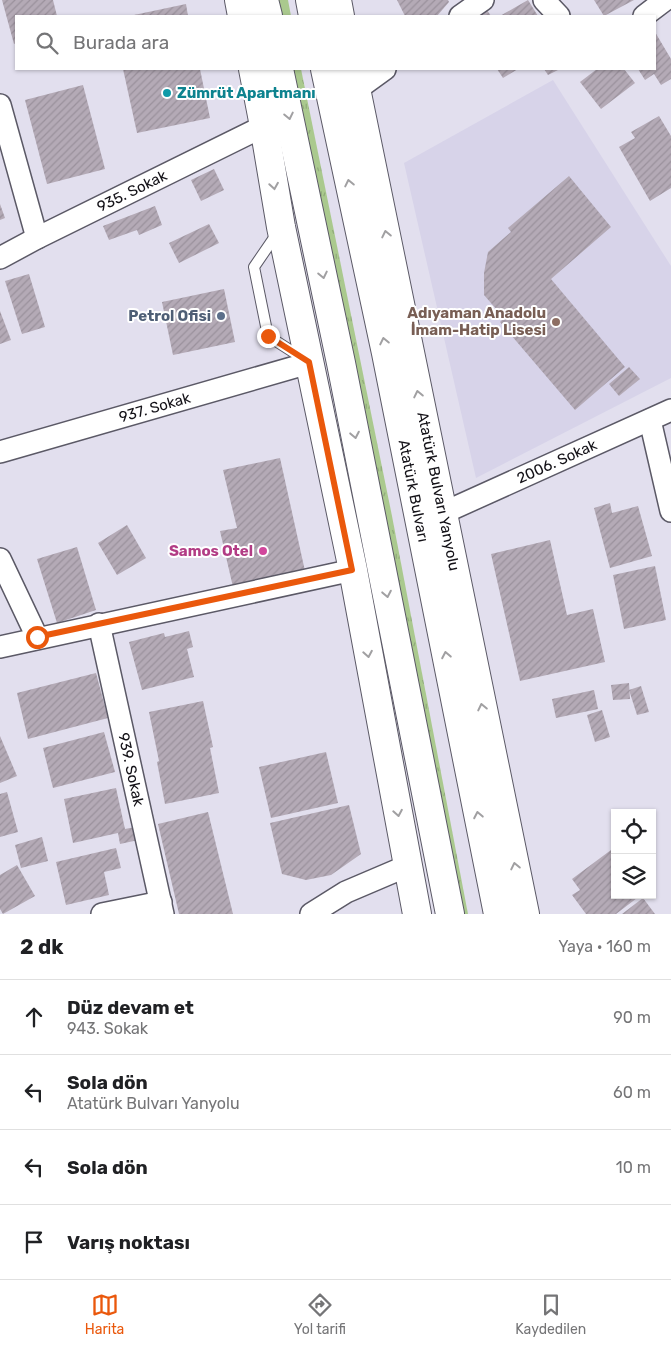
<!DOCTYPE html>
<html lang="tr">
<head>
<meta charset="utf-8">
<style>
	:root { --surface:#fff; --page:#f6f6f6; --text:#202124; --muted:#757577; --line:#e0e0e0; --accent:#ea580c }
	body { margin:0; font-family:Rubik,sans-serif; background:var(--page); color:var(--text) }
	.controls { position:absolute; right:15px; bottom:15px; display:grid; overflow:hidden; border-radius:0px; box-shadow:0 1px 4px #0004 }
	.controls button { width:45px; height:45px; display:grid; place-items:center; padding:0; border:0; border-bottom:1px solid var(--line); background:var(--surface); color:var(--text); font:25px sans-serif }
	.stop { position:absolute; width:15px; height:15px; margin:-11px; border:4px solid #ea580c; border-radius:50%; background:#fff }
	.stop.end { background:#ea580c; border-color:#fff; box-shadow:0 1px 5px #0008 }
	.list { margin:0; padding:0; list-style:none }
	h2 { display:flex; justify-content:space-between; align-items:center; height:65px; margin:0; padding:0 20px; font-size:21px }
	h2 small { font-size:16px; font-weight:400; color:var(--muted) }
	.list li { display:grid; grid-template-columns:32px 1fr auto; gap:15px; align-items:center; box-sizing:border-box; height:75px; padding:0 20px; border-top:1px solid var(--line) }
	.list b { display:block; font-size:19px; white-space:nowrap }
	.list p { margin:0; font-size:16px; white-space:nowrap; color:var(--muted) }
	.list em { font-size:16px; font-style:normal; color:var(--muted) }
	.icon { flex:none; width:28px; height:28px; fill:none; stroke:currentColor; stroke-width:2; stroke-linecap:round; stroke-linejoin:round }
	.map { position:relative; flex:none; width:671px; height:914px; overflow:hidden }
	.search { position:absolute; background:var(--surface); box-shadow:0 1px 4px #0004; left:15px; right:15px; top:15px; height:55px; display:flex; align-items:center; gap:12px; box-sizing:border-box; padding:0 18px; border-radius:0px; color:var(--muted); font-size:19px }
	.sheet { height:365px; background:var(--surface) }
	nav { display:flex; justify-content:space-around; align-items:center; box-sizing:border-box; height:70px; border-top:1px solid var(--line); background:var(--surface); font-size:14px; color:var(--muted) }
	nav a { display:grid; justify-items:center; gap:2px }
	nav .on { color:var(--accent) }
	.map>svg:first-child { display:block }
</style>
</head>
<body>
<div class="map">
<svg width="671" height="914" viewBox="0 0 671 914">
	<defs>
		<pattern id="grass-tufts" width="24" height="20" patternUnits="userSpaceOnUse" patternTransform="scale(1.25)"><rect width="24" height="20" fill="#aac98e"/><path d="M3 7l-1-3M5 7V3M7 7l1-3M15 17l-1-3M17 17v-4M19 17l1-3" fill="none" stroke="#91ac7a"/></pattern>
		<pattern id="building-hatch" width="6" height="6" patternUnits="userSpaceOnUse" patternTransform="scale(1.25)"><rect width="6" height="6" fill="#b4aab6"/><path d="M-1 1l2-2M0 6l6-6M5 7l2-2" fill="none" stroke="#9a919c"/></pattern>
	</defs>
	<rect width="100%" height="100%" fill="#e2dfee"/>
	<path fill="#d7d3e9" d="M553 80 671 266V378L476 478 404 163Z"/>
	<g fill="url(#grass-tufts)">
		<path d="M278 0H288L291 16H281Z"/>
		<path d="M291 69H301L392 516 468 914H456Z"/>
	</g>
	<g fill="url(#building-hatch)">
		<path d="M2 0H53L57 16H16V43L14 44Z"/>
		<path d="M397 0H448L449 2 437 16H405Z"/>
		<path d="M528 0 538 16H500Z"/>
		<path d="M594 0H634L604 16Z"/>
		<path d="M186 4 188 16H134V15Z"/>
		<path d="M487 10 491 16H476Z"/>
		<path d="M655 32 671 59V79L661 85 654 74 645 80 638 69H655Z"/>
		<path d="M123 69H200L210 118 137 133Z"/>
		<path d="M497 69H518L503 78Z"/>
		<path d="M544 69H560L548 75Z"/>
		<path d="M597 69H624L635 83 601 109 580 82Z"/>
		<path d="M83 85 105 169 47 184 25 100Z"/>
		<path d="M659 116 671 136V188L650 201 619 147 635 138 631 132Z"/>
		<path d="M214 169 224 190 201 201 191 180Z"/>
		<path d="M569 176 611 227 551 279 625 367 575 410 500 322 504 318 484 295V273L488 252 511 232 508 228Z"/>
		<path d="M0 204 5 218 0 220Z"/>
		<path d="M155 206 162 225 139 235 137 230 109 240 103 226Z"/>
		<path d="M209 224 219 243 179 263 169 243Z"/>
		<path d="M29 274 45 327 22 334 5 281Z"/>
		<path d="M224 289 235 342 173 355 162 302Z"/>
		<path d="M0 311 11 340 0 344Z"/>
		<path d="M629 367 640 379 619 396 609 384Z"/>
		<path d="M280 458 305 571 233 587 220 531 237 528 223 470Z"/>
		<path d="M610 503 612 513 638 506 652 556 610 568 594 508Z"/>
		<path d="M127 525 146 558 117 575 98 543Z"/>
		<path d="M550 540 567 615 593 609 605 662 520 681 491 554Z"/>
		<path d="M77 547 96 610 57 623 37 559Z"/>
		<path d="M655 566 666 620 624 629 613 575Z"/>
		<path d="M189 631 193 647 187 649 194 677 142 690 129 642 164 633 165 637Z"/>
		<path d="M96 673 108 718 28 739 17 693Z"/>
		<path d="M629 683 630 699 613 700 611 685Z"/>
		<path d="M641 686 649 712 637 715 629 690Z"/>
		<path d="M594 690 598 709 556 718 552 699Z"/>
		<path d="M203 701 213 747 210 748 219 793 165 804 157 762 159 761 149 712Z"/>
		<path d="M602 710 610 737 595 742 587 715Z"/>
		<path d="M104 732 115 772 53 788 43 748Z"/>
		<path d="M0 736 17 776 0 783Z"/>
		<path d="M326 752 338 803 271 818 259 767Z"/>
		<path d="M116 788 125 829 140 826 143 839 120 844 118 833 73 843 64 799Z"/>
		<path d="M7 792 18 832 0 837V794Z"/>
		<path d="M349 805 361 854 331 875 306 880 282 874 270 823Z"/>
		<path d="M208 812 233 914H179L158 824Z"/>
		<path d="M42 837 48 861 21 868 15 845Z"/>
		<path d="M615 847V895H641L616 914H586L572 895 580 890 572 879Z"/>
		<path d="M116 848 121 868 104 872 109 895 66 905 56 862Z"/>
		<path d="M17 865 35 896 3 914 0 909V875Z"/>
		<path d="M643 898 655 914H622Z"/>
	</g>
	<g fill="none" stroke-linecap="round" stroke-linejoin="round">
		<g stroke="#5b5966" stroke-width="12">
			<path id="lane" d="M278 232 254 267 268 336 304 359"/>
		</g>
		<g stroke="#5b5966" stroke-width="24">
			<g id="street">
				<path d="M544 0 559 16"/>
				<path d="M460 16 483 0"/>
				<path d="M644 16 665 0"/>
				<path d="M356 90 385 69"/>
				<path d="M0 105 37 238"/>
				<path id="s1" d="M0 258 37 238 264 126"/>
				<path d="M650 420 671 511"/>
				<path id="s2" d="M0 452 309 363"/>
				<path id="s3" d="M443 513 671 410"/>
				<path d="M0 559 37 637"/>
				<path id="s4" d="M99 624 163 914"/>
				<path d="M0 647 353 570"/>
				<path d="M102 914 161 902"/>
				<path d="M311 914 346 892 407 866"/>
			</g>
		</g>
		<g stroke="#5b5966" stroke-width="30">
			<g id="secondary">
				<path d="M239 0 242 16"/>
				<path d="M337 0 340 16"/>
				<path d="M253 69 264 126 281 227 353 570 417 914"/>
				<path id="s5" d="M352 69 525 914"/>
			</g>
		</g>
		<g stroke="#5b5966" stroke-width="30">
			<g id="highway">
				<path d="M264 0 268 16"/>
				<path d="M310 0 313 16"/>
				<path d="M279 69 341 363 450 914"/>
				<path id="s6" d="M325 69 386 353 498 914"/>
			</g>
		</g>
		<use href="#lane" stroke="#fff" stroke-width="10"/>
		<use href="#street" stroke="#fff" stroke-width="21"/>
		<use href="#secondary" stroke="#fff" stroke-width="28"/>
		<use href="#highway" stroke="#fff" stroke-width="28"/>
	</g>
	<defs><path id="oneway-chevron" d="M-2-3.5L2.5 0L-2 3.5" fill="none" stroke-width="1.6" stroke-linecap="round" stroke-linejoin="round" transform="scale(1.25)"/></defs>
	<g stroke="#a1a0a2">
		<use href="#oneway-chevron" transform="translate(289 116) rotate(78)"/>
		<use href="#oneway-chevron" transform="translate(349 183) rotate(-102)"/>
		<use href="#oneway-chevron" transform="translate(274 186) rotate(81)"/>
		<use href="#oneway-chevron" transform="translate(386 234) rotate(-102)"/>
		<use href="#oneway-chevron" transform="translate(323 275) rotate(78)"/>
		<use href="#oneway-chevron" transform="translate(384 341) rotate(-102)"/>
		<use href="#oneway-chevron" transform="translate(418 394) rotate(-102)"/>
		<use href="#oneway-chevron" transform="translate(355 435) rotate(79)"/>
		<use href="#oneway-chevron" transform="translate(387 594) rotate(79)"/>
		<use href="#oneway-chevron" transform="translate(368 654) rotate(80)"/>
		<use href="#oneway-chevron" transform="translate(446 655) rotate(-101)"/>
		<use href="#oneway-chevron" transform="translate(482 707) rotate(-102)"/>
		<use href="#oneway-chevron" transform="translate(398 813) rotate(80)"/>
		<use href="#oneway-chevron" transform="translate(478 815) rotate(-101)"/>
		<use href="#oneway-chevron" transform="translate(515 866) rotate(-102)"/>
	</g>
	<g fill="none" stroke-linecap="round" stroke-linejoin="round">
		<path stroke="#ea580c" stroke-width="6" d="M37 637 352 570 309 362 268 336"/>
	</g>
	<circle fill="#0f9aa8" stroke="#fff" stroke-width="2" cx="167" cy="93" r="5"/>
	<circle fill="#5c6f8a" stroke="#fff" stroke-width="2" cx="221" cy="316" r="5"/>
	<circle fill="#8d6e63" stroke="#fff" stroke-width="2" cx="556" cy="322" r="5"/>
	<circle fill="#d1479c" stroke="#fff" stroke-width="2" cx="263" cy="551" r="5"/>
	<g text-anchor="middle" stroke-width="4" stroke-linejoin="round" paint-order="stroke">
		<g font-size="15" font-weight="bold" fill="#0d838f" stroke="#fff" text-anchor="start">
			<text x="177" y="98">Zümrüt Apartmanı</text>
		</g>
		<g font-size="15" fill="#131117" stroke="#fff">
			<text dy="5" stroke="none"><textPath href="#s1" startOffset="148">935. Sokak</textPath></text>
			<text dy="5" stroke="none"><textPath href="#s2" startOffset="161">937. Sokak</textPath></text>
			<text dy="5" stroke="none"><textPath href="#s3" startOffset="125">2006. Sokak</textPath></text>
			<text dy="5" stroke="none"><textPath href="#s6" startOffset="431">Atatürk Bulvarı</textPath></text>
			<text dy="5" stroke="none"><textPath href="#s5" startOffset="431">Atatürk Bulvarı Yanyolu</textPath></text>
			<text dy="5" stroke="none"><textPath href="#s4" startOffset="149">939. Sokak</textPath></text>
		</g>
		<g font-size="15" font-weight="bold" fill="#785e54" stroke="#fff" text-anchor="end">
			<text x="546" y="318">Adıyaman Anadolu<tspan x="546" dy="17">İmam-Hatip Lisesi</tspan></text>
		</g>
		<g font-size="15" font-weight="bold" fill="#4e5e75" stroke="#fff" text-anchor="end">
			<text x="211" y="321">Petrol Ofisi</text>
		</g>
		<g font-size="15" font-weight="bold" fill="#b23c85" stroke="#fff" text-anchor="end">
			<text x="253" y="556">Samos Otel</text>
		</g>
	</g>
</svg>
<div class="controls">
<button><svg class="icon" aria-label="locate" viewBox="0 0 24 24"><circle cx="12" cy="12" r="6"/><path d="M12 2v4M12 18v4M2 12h4M18 12h4"/></svg></button>
<button><svg class="icon" aria-label="layers" viewBox="0 0 24 24"><path d="M12 4l9 5-9 5-9-5zM3 14l9 5 9-5"/></svg></button>
</div>
<div class="stop" style="left:37px;top:637px"></div>
<div class="stop end" style="left:268px;top:336px"></div>
<div class="search"><svg class="icon" aria-label="search" viewBox="0 0 24 24"><circle cx="10" cy="10" r="6"/><path d="M15 15l6 6"/></svg>Burada ara</div>
</div>
<section class="sheet">
<h2>2 dk<small>Yaya · 160 m</small></h2>
<ul class="list">
<li><svg class="icon" aria-label="ahead" viewBox="0 0 24 24"><path d="M12 20V5M6 11l6-6 6 6"/></svg><div><b>Düz devam et</b><p>943. Sokak</p></div><em>90 m</em></li>
<li><svg class="icon" aria-label="left" viewBox="0 0 24 24"><path d="M17 20v-9H6M10 6l-5 5 5 5"/></svg><div><b>Sola dön</b><p>Atatürk Bulvarı Yanyolu</p></div><em>60 m</em></li>
<li><svg class="icon" aria-label="left" viewBox="0 0 24 24"><path d="M17 20v-9H6M10 6l-5 5 5 5"/></svg><div><b>Sola dön</b></div><em>10 m</em></li>
<li><svg class="icon" aria-label="arrive" viewBox="0 0 24 24"><path d="M6 21V4h12l-3 4 3 4H6"/></svg><div><b>Varış noktası</b></div></li>
</ul>
</section>
<nav>
<a class="on"><svg class="icon" aria-label="map" viewBox="0 0 24 24"><path d="M3 6l6-2 6 2 6-2v14l-6 2-6-2-6 2zM9 4v14M15 6v14"/></svg>Harita</a>
<a><svg class="icon" aria-label="directions" viewBox="0 0 24 24"><path d="M12 3l9 9-9 9-9-9zM9 14v-3h6M13 9l2 2-2 2"/></svg>Yol tarifi</a>
<a><svg class="icon" aria-label="saved" viewBox="0 0 24 24"><path d="M7 4h10v16l-5-4-5 4z"/></svg>Kaydedilen</a>
</nav>
</body>
</html>
